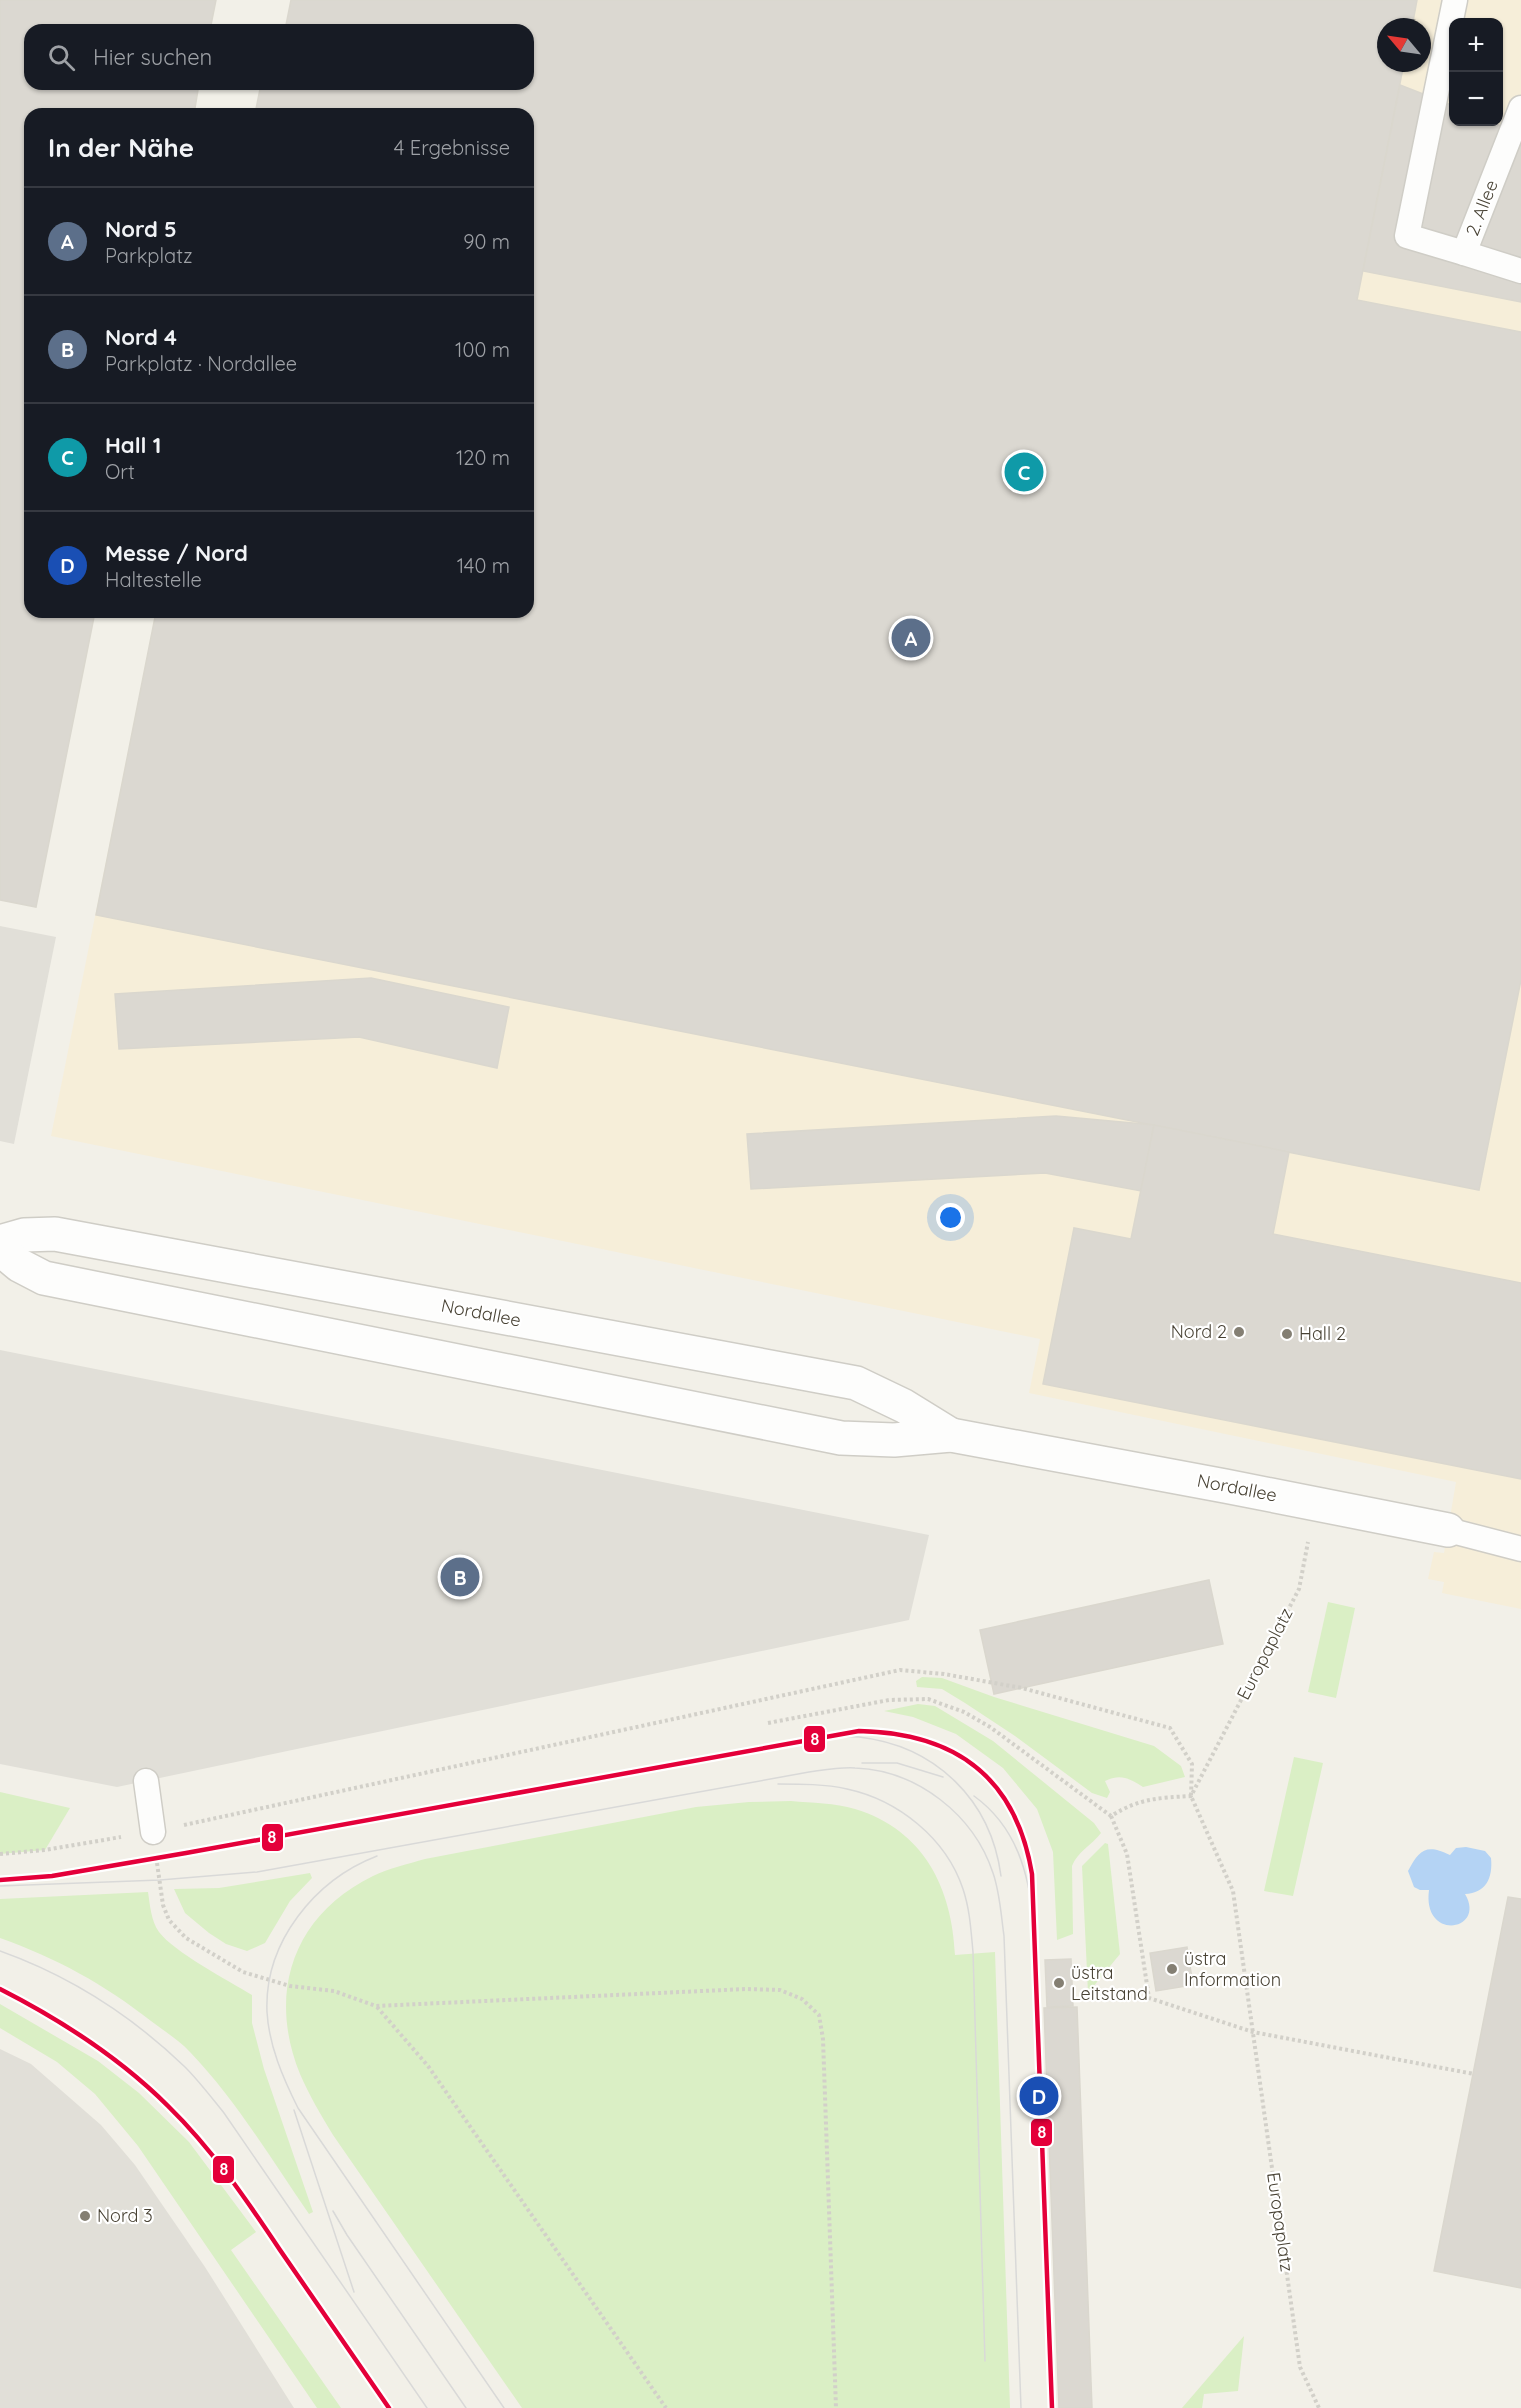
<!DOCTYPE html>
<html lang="de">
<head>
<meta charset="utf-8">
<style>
	:root { --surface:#171b24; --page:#20242c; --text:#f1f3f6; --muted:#9ea1a6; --line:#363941; --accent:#847f73 }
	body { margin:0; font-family:Quicksand,sans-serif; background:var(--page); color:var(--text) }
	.controls { position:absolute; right:18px; top:18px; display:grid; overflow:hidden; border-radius:12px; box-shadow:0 2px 4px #0004 }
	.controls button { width:54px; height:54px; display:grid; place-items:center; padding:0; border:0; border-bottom:2px solid var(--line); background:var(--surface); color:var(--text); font:30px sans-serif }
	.compass { position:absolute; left:1377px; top:18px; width:54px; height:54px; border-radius:50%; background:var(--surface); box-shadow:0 2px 4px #0004; rotate:299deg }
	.you { position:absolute; left:951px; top:1218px; width:21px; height:21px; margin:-15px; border:4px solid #fff; border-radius:50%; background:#1a73e8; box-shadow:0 0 0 9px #1a73e833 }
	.badge { display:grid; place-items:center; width:39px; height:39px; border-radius:50%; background:var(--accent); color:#fff; font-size:20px; font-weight:700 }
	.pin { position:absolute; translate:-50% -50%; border:3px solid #fff; box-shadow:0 2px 6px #0006 }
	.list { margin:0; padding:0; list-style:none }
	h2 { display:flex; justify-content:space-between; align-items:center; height:78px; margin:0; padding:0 24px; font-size:26px }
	h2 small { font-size:20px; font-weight:400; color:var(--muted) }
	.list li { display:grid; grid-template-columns:39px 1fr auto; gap:18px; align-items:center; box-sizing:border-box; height:108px; padding:0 24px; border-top:2px solid var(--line) }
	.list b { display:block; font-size:22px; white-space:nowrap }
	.list p { margin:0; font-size:20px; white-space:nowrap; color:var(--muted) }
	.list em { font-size:20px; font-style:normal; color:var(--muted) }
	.icon { flex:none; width:33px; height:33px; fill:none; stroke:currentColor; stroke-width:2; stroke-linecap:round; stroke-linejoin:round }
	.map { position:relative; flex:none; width:1521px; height:2408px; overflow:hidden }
	.search { position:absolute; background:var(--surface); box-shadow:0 2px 4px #0004; left:24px; top:24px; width:510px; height:66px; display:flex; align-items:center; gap:15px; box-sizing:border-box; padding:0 21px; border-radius:18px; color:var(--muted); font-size:22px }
	.panel { position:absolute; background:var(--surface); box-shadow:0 2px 4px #0004; left:24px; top:108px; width:510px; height:510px; border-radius:18px }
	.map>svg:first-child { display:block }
</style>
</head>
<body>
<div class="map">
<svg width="1521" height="2408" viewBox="0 0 1521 2408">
	<rect width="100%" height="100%" fill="#f2f0e8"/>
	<path fill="#f6eed9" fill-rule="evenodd" d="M291 0H1521V1609L1442 1593 1444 1582 1428 1579 1434 1552 1444 1553 1456 1482 1029 1393 1040 1339 51 1136 156 612H528V114H255L261 84H528V30H285ZM1454 22H1498V122H1454ZM1386 27H1422V63H1386Z"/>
	<g fill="#daefc5">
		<path d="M1328 1602 1355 1608 1336 1698 1308 1692Z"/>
		<path d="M922 1677 942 1678 994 1697 1154 1746 1181 1766 1185 1777 1143 1787C1130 1779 1121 1773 1105 1781L1110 1792 1107 1798 1092 1793 1015 1736 965 1703 942 1689 917 1687 916 1681Z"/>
		<path d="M918 1704 935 1706 993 1741 1094 1823 1101 1833C1092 1845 1077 1852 1072 1866L1073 1934 1057 1940 1053 1852 1037 1809 1003 1768 956 1734 913 1717 884 1711Z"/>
		<path d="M1294 1757 1323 1763 1293 1896 1264 1891Z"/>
		<path d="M0 1792 70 1808 45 1850 0 1854Z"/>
		<path d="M791 1801C812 1803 835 1803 855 1809 924 1830 952 1888 955 1955L995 1952 1010 2408H522L333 2135C321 2115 309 2095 300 2074 267 1993 293 1915 373 1876 389 1868 408 1864 425 1859L696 1807 749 1802Z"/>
		<path d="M1105 1843 1108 1844 1120 1954 1088 1993 1082 1866Z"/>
		<path d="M310 1873 312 1878 290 1901 265 1943 247 1951 226 1944 209 1933 185 1913 174 1889 219 1888Z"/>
		<path d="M148 1892C150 1905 151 1921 159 1932 174 1952 229 1981 252 1995V2023L264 2069 313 2212 309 2214C271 2159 236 2100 190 2052 179 2040 164 2031 151 2021 104 1984 56 1958 0 1938V1899Z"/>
		<path d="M0 2004 98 2061 139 2093 189 2142 256 2232 231 2250 341 2408H317L138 2146 95 2094 57 2062 0 2028Z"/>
		<path d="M1244 2336 1238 2391 1204 2394 1202 2408H1182Z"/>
	</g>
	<g fill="#e1dfd8">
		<path d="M0 926 56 937 14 1144 0 1141Z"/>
		<path d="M0 1350 929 1535 909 1620 117 1787 0 1764Z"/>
		<path d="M0 2049 31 2064 101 2125 135 2165 205 2267 294 2408H0Z"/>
	</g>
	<path fill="#b4d3f4" d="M1466 1847 1485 1851 1491 1858C1493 1878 1486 1893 1465 1894 1487 1931 1422 1942 1429 1890H1420L1414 1887 1408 1871C1419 1850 1426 1843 1450 1855L1456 1848Z"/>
	<g fill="#dbd8d1" stroke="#dad7ce" stroke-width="1.5">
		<path d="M0 0H216L210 30H30V84H199L194 114H30V612H95L36 907 0 900Z"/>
		<path d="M291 0H1417L1412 27H1386V63H1404L1357 300 1521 332V980L1479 1190 96 915 156 612H528V114H255L261 84H528V30H285Z"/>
		<path d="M1400 85 1454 106V122H1491L1521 134V302L1363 271Z"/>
		<path d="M371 978 509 1007 497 1068 359 1037 119 1049 115 994Z"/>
		<path d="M1056 1116 1154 1125 1141 1191 1045 1173 751 1189 747 1134Z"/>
		<path d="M1154 1125 1289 1152 1273 1234 1521 1283V1479L1043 1384 1074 1228 1131 1239Z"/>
		<path d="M1209 1580 1223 1644 994 1694 980 1630Z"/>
		<path d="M1508 1897 1521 1899V2288L1434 2271Z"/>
		<path d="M1187 1947 1193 1985 1156 1991 1150 1953Z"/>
		<path d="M1071 1959 1073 2006 1047 2007 1045 1960Z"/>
		<path d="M1077 2007 1092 2408H1059L1044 2008Z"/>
	</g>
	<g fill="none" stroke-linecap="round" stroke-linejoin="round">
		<g stroke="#cfcdc6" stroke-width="27">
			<g id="lane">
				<path d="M1455 0 1407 236 1464 253"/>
				<path d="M1521 108 1464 253 1521 271"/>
				<path d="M1448 1530 1521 1549"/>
				<path d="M146 1781 153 1832"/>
			</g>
		</g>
		<g stroke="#cfcdc6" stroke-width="36">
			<g id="street">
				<path d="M0 1242 24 1235 55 1234 856 1383 904 1406 951 1435"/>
				<path d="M0 1249 19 1265 44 1278 841 1438 894 1440 951 1435 1225 1486 1448 1530"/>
			</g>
		</g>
		<g stroke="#d2d0c9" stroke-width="4" stroke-dasharray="3 3" stroke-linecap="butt">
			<path d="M768 1723 889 1700 928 1699 964 1712 990 1727 1111 1816C1140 1798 1158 1798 1191 1796L1299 1589 1308 1542"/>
			<path d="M1111 1816 1127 1854 1149 1998 1253 2032 1474 2074"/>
			<path d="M184 1825 900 1670 944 1674 1022 1688 1170 1728 1192 1764 1191 1796 1233 1891 1300 2367 1319 2408"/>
			<path d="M0 1854 45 1850 121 1837"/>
			<path d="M157 1863 163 1905 169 1920 186 1938 243 1972 290 1986 334 1991 376 2006 746 1989 780 1990 802 1999 819 2015 823 2039 836 2408"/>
			<path d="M377 2007 428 2066 666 2408"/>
		</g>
		<use href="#lane" stroke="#fdfdfc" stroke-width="24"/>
		<use href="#street" stroke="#fdfdfc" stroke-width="33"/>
		<g stroke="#d9d9d8" stroke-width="1.5">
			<path d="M813 1739C828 1738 844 1736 859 1737 936 1746 991 1800 1001 1876"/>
			<path d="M862 1763H897L943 1777"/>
			<path d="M778 1784C801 1784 825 1784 847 1789 898 1800 946 1838 963 1889 970 1910 971 1931 973 1952L985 2361"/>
			<path d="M974 1796C1017 1827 1029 1874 1034 1924"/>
			<path d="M377 1856C315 1880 264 1942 267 2012 269 2046 283 2078 298 2108L504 2408"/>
			<path d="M0 1886 160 1880 257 1872 809 1772C824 1770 840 1767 855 1768 917 1770 974 1815 993 1873 1000 1893 1001 1915 1004 1936L1021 2408"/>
			<path d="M0 1951C70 1976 131 2015 185 2067 199 2081 211 2097 224 2113L427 2408"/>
			<path d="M294 2110 354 2292"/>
			<path d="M333 2211 347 2235 466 2408"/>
		</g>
		<g stroke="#fff" stroke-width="9">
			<g id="tram-1">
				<path d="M0 1880 52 1876 186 1853 859 1731C956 1733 1016 1777 1032 1874L1052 2408"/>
				<path d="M0 1989C61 2020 119 2057 168 2106 212 2149 246 2199 280 2250 316 2303 353 2355 389 2408"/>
			</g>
		</g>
		<use href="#tram-1" stroke="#e4003a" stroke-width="4.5"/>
	</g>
	<g fill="#847f73" stroke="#fff" stroke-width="2">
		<circle cx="1239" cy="1332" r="6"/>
		<circle cx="1287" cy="1334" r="6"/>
		<circle cx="1172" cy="1969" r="6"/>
		<circle cx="1059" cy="1983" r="6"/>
		<circle cx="85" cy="2216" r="6"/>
	</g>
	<g text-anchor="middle" stroke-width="4.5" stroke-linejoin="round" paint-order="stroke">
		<g font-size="18" fill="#484234" stroke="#fff">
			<text transform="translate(1482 208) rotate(-69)" y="6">2. Allee</text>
			<text transform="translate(481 1313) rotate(11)" y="6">Nordallee</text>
			<text transform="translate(1237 1488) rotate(11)" y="6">Nordallee</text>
			<text transform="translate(1265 1654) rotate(-63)" y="6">Europaplatz</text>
			<text transform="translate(1280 2222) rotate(82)" y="6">Europaplatz</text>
		</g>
		<g font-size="18" fill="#484234" stroke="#fff" text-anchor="start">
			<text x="1227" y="1338" text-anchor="end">Nord 2</text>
			<text x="1299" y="1340">Hall 2</text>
			<text x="1184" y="1965">üstra<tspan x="1184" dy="21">Information</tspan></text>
			<text x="1071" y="1979">üstra<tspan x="1071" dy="21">Leitstand</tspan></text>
			<text x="97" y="2222">Nord 3</text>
		</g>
	</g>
	<g stroke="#fff" stroke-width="2">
		<rect x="803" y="1725" width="23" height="28" rx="6" fill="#e4003a"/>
		<rect x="261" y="1823" width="23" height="29" rx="6" fill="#e4003a"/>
		<rect x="1030" y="2118" width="23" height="29" rx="6" fill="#e4003a"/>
		<rect x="212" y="2155" width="23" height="29" rx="6" fill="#e4003a"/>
	</g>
	<g font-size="16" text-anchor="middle" font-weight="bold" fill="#fff">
		<text x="815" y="1745">8</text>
		<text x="272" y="1843">8</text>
		<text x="1042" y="2138">8</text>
		<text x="224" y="2175">8</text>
	</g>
</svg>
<div class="controls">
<button>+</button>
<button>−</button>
</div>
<svg class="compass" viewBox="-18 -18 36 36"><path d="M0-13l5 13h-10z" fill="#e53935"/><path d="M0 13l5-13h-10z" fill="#9ea1a6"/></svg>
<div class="you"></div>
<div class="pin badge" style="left:911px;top:638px;background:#5c6f8a">A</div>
<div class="pin badge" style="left:460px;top:1577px;background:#5c6f8a">B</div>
<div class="pin badge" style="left:1024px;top:472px;background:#0f9aa8">C</div>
<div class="pin badge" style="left:1039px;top:2096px;background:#1a4fb4">D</div>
<div class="search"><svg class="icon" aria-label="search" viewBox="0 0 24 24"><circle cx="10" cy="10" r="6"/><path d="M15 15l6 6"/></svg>Hier suchen</div>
<section class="panel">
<h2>In der Nähe<small>4 Ergebnisse</small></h2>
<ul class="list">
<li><span class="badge" style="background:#5c6f8a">A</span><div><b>Nord 5</b><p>Parkplatz</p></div><em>90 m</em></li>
<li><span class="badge" style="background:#5c6f8a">B</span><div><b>Nord 4</b><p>Parkplatz · Nordallee</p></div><em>100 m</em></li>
<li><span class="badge" style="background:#0f9aa8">C</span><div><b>Hall 1</b><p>Ort</p></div><em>120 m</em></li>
<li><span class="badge" style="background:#1a4fb4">D</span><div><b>Messe / Nord</b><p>Haltestelle</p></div><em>140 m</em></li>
</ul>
</section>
</div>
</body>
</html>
